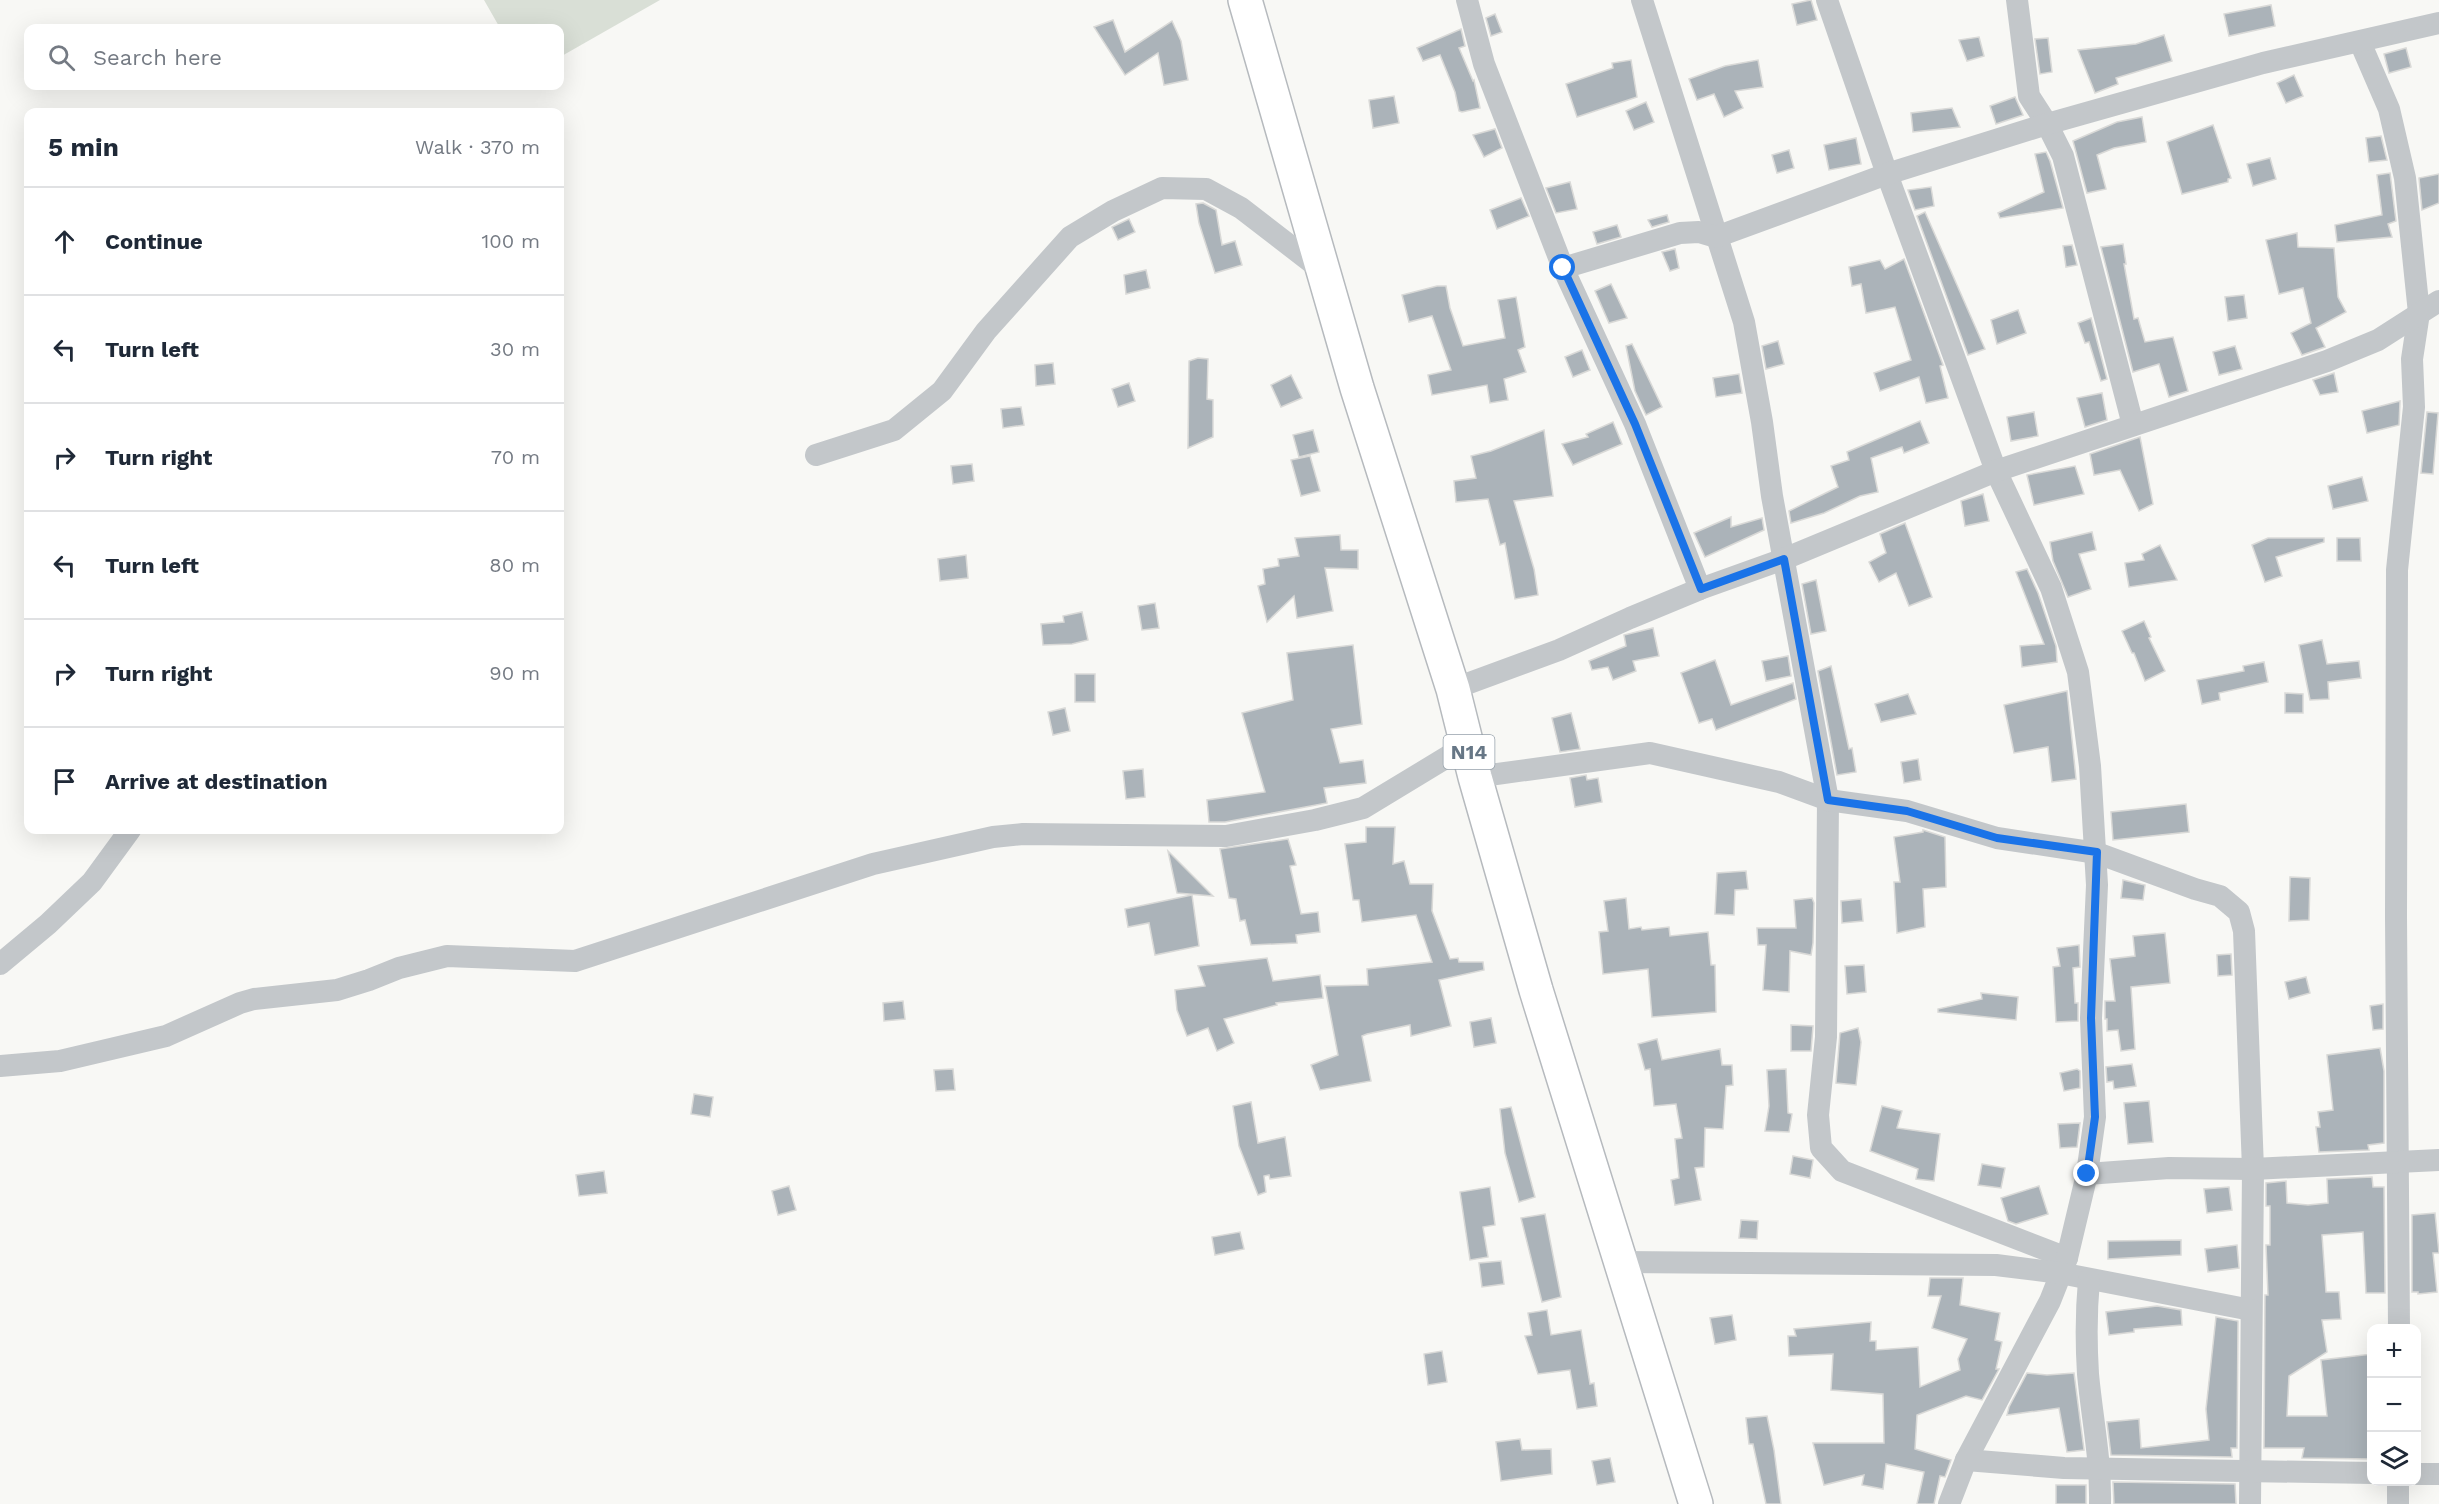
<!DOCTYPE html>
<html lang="en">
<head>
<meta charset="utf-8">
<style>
	:root { --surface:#fff; --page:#f6f6f7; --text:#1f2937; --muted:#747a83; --line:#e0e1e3 }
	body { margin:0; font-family:"Work Sans",sans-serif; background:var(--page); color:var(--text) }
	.controls { position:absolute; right:18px; bottom:18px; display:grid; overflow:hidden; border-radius:12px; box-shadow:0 6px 24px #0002 }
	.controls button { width:54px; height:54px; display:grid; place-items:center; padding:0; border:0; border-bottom:2px solid var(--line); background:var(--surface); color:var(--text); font:30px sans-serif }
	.stop { position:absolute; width:18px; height:18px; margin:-14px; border:4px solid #1a73e8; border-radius:50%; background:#fff }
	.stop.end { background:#1a73e8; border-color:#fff; box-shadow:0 2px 6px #0008 }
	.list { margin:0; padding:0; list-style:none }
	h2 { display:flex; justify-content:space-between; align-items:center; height:78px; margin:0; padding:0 24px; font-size:26px }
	h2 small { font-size:20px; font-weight:400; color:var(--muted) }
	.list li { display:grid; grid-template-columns:39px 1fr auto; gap:18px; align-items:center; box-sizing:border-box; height:108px; padding:0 24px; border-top:2px solid var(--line) }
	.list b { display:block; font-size:22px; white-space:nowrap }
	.list em { font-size:20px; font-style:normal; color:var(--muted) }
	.icon { flex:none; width:33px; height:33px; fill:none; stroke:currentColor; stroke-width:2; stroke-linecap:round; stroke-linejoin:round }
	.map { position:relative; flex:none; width:2439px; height:1504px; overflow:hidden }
	.search { position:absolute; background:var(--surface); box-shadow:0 6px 24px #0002; left:24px; top:24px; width:540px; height:66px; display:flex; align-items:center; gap:15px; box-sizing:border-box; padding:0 21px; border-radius:12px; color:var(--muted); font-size:22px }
	.panel { position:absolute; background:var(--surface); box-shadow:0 6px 24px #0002; left:24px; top:108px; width:540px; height:726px; border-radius:12px }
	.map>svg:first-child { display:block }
</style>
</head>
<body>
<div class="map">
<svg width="2439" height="1504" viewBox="0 0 2439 1504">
	<rect width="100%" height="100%" fill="#f8f8f5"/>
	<path fill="#d9dfd6" d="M484 0H660L560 57V28H500Z"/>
	<g fill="#abb3b9" stroke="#d9d9d7" stroke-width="1.5">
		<path d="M1811 0 1817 20 1797 25 1792 4Z"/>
		<path d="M2271 5 2275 26 2229 36 2224 14Z"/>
		<path d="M1495 14 1502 32 1491 36 1486 18Z"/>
		<path d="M1113 20 1125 52 1172 21 1181 41 1188 80 1164 85 1158 53 1125 75 1094 27Z"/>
		<path d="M1461 29 1465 46 1459 48 1473 81 1474 80 1480 108 1462 112 1459 111 1455 92 1440 55 1423 61 1417 48Z"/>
		<path d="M2164 35 2172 61 2116 78 2118 84 2095 93 2078 50 2136 44Z"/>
		<path d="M1979 37 1984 56 1967 61 1959 40Z"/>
		<path d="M2048 38 2052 72 2040 74 2035 39Z"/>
		<path d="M2406 48 2411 67 2389 73 2384 54Z"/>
		<path d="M1631 60 1637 97 1577 117 1566 84 1613 68 1612 63Z"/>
		<path d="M1758 60 1763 87 1735 91 1743 108 1724 117 1714 94 1697 100 1689 79 1725 66Z"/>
		<path d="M2294 75 2303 96 2286 103 2277 83Z"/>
		<path d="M1394 96 1399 123 1373 128 1369 100Z"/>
		<path d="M2015 97 2023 115 1996 124 1990 106Z"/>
		<path d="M1646 102 1654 122 1634 130 1626 111Z"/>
		<path d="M1952 108 1960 127 1913 132 1911 113Z"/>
		<path d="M2142 117 2146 142 2114 148 2097 155 2106 189 2087 193 2073 141 2117 122Z"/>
		<path d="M2213 125 2231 178 2228 179V182L2182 194 2167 142Z"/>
		<path d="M1495 129 1502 148 1484 157 1473 135Z"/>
		<path d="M2381 136 2387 160 2369 162 2366 138Z"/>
		<path d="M1856 138 1861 164 1829 170 1824 145Z"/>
		<path d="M1789 150 1794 168 1777 173 1772 155Z"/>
		<path d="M2046 152 2050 161 2063 208 2000 218 1998 213 2044 192 2035 154Z"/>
		<path d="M2270 158 2276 179 2253 186 2247 164Z"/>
		<path d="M2390 173 2396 221 2388 224 2392 237 2337 242 2335 225 2382 215 2377 175Z"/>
		<path d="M2439 174V203L2422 210 2419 178Z"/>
		<path d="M1570 182 1577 209 1556 213 1546 188Z"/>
		<path d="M1931 187 1934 206 1915 210 1908 190Z"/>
		<path d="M1521 198 1529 216 1497 229 1490 210Z"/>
		<path d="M1203 203 1216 210 1222 245 1235 241 1242 265 1215 273 1199 223 1196 204Z"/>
		<path d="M1925 212 1985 349 1968 355 1917 216Z"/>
		<path d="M1667 215 1669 222 1652 227 1648 220Z"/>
		<path d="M1129 219 1135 232 1118 240 1112 227Z"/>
		<path d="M1617 225 1621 237 1597 244 1593 232Z"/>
		<path d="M2297 233 2298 247 2334 248 2338 297 2346 312 2316 328 2325 347 2302 355 2291 333 2311 323 2303 288 2279 294 2266 240Z"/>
		<path d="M2123 244 2126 264H2124L2134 319 2138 318 2145 342 2173 337 2188 391 2169 397 2159 364 2133 372 2101 247Z"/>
		<path d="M2072 245 2077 265 2066 267 2063 246Z"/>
		<path d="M1675 249 1679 268 1670 271 1662 252Z"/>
		<path d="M1904 259 1943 365 1940 366 1948 398 1926 403 1919 377 1880 391 1874 373 1911 360 1895 307 1866 313 1861 284 1852 286 1849 267 1880 260 1885 269Z"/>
		<path d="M1146 270 1150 288 1126 294 1124 275Z"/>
		<path d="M1611 284 1627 318 1609 323 1595 291Z"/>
		<path d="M1437 286H1446L1450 308 1463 346 1505 338 1498 300 1516 297 1525 347 1518 350 1526 372 1504 379 1508 400 1490 403 1487 385 1432 395 1428 375 1451 370 1432 316 1409 322 1402 295Z"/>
		<path d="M2244 295 2247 318 2228 321 2225 297Z"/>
		<path d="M2018 310 2026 333 1997 344 1991 320Z"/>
		<path d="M2091 318 2107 379 2101 381 2089 342 2085 343 2078 323Z"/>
		<path d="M1778 341 1784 364 1766 369 1762 346Z"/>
		<path d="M1632 344 1662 407 1646 415 1635 391 1626 346Z"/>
		<path d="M2235 346 2242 369 2219 375 2213 352Z"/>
		<path d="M1582 350 1590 370 1573 377 1565 357Z"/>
		<path d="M1198 358 1208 359 1207 399 1213 400V437L1188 448 1189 361Z"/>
		<path d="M1053 363 1055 384 1036 386 1035 365Z"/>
		<path d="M2334 373 2338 392 2320 395 2313 380Z"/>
		<path d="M1739 374 1742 393 1716 397 1713 378Z"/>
		<path d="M1291 375 1302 398 1281 407 1271 385Z"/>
		<path d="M1129 383 1135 401 1118 407 1112 389Z"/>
		<path d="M2102 393 2107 420 2085 427 2077 398Z"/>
		<path d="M2400 401 2399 425 2367 433 2362 411Z"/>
		<path d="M1021 407 1024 425 1003 428 1001 409Z"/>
		<path d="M2034 412 2038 436 2011 441 2007 417Z"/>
		<path d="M2427 412 2438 413 2433 474 2421 473Z"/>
		<path d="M1920 421 1929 443 1904 453 1902 447 1871 458 1878 492 1860 496 1824 513 1791 523 1789 511 1838 487 1831 466 1849 460 1847 452Z"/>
		<path d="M1613 422 1622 444 1573 465 1562 444 1588 437 1586 434Z"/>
		<path d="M1313 430 1319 452 1299 457 1293 435Z"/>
		<path d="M1544 430 1553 496 1514 501 1534 569 1538 595 1515 599 1505 543 1500 545 1488 499 1456 502 1454 481 1476 478 1471 456 1491 451Z"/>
		<path d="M2140 437 2153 504 2139 511 2120 470 2094 475 2090 454Z"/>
		<path d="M1310 456 1320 491 1301 496 1291 460Z"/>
		<path d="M972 464 974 481 953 484 951 466Z"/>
		<path d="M2075 466 2084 494 2034 505 2027 475Z"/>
		<path d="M2362 477 2368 501 2333 509 2328 486Z"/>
		<path d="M1983 494 1989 521 1965 526 1961 501Z"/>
		<path d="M1731 517V527L1762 518 1764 530 1705 557 1694 533Z"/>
		<path d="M1905 523 1932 597 1909 606 1896 573 1879 582 1869 562 1886 553 1880 534Z"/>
		<path d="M2092 532 2096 550 2079 554 2091 589 2068 597 2053 561 2050 542Z"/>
		<path d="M1340 535 1341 550H1358V569L1325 568 1333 611 1297 618 1294 596 1267 622 1258 586 1265 584 1263 569 1279 566 1278 559 1299 556 1295 538Z"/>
		<path d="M2268 538H2324V542L2276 557 2282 576 2265 582 2252 545Z"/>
		<path d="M2337 538H2360L2361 561H2337Z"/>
		<path d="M2160 545 2177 580 2129 587 2125 563 2144 560 2142 554Z"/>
		<path d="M966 555 968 578 940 581 938 559Z"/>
		<path d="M2027 569 2038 593 2056 646 2057 662 2022 667 2020 646 2044 644 2016 572Z"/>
		<path d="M1816 580 1826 631 1811 634 1802 584Z"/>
		<path d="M1155 603 1159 628 1142 630 1138 606Z"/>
		<path d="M1082 612 1088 640 1072 644 1043 645 1041 624 1064 622 1063 616Z"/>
		<path d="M2144 621 2151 637 2149 638 2165 671 2145 681 2134 653H2132L2122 631Z"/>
		<path d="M1653 628 1659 656 1633 661 1636 671 1613 680 1608 667 1592 670 1589 661 1626 646 1624 635Z"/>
		<path d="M2322 640 2327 664 2359 661 2361 678 2328 682 2329 699 2310 700 2299 645Z"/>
		<path d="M1353 645 1362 724 1331 729 1340 763 1363 760 1366 783 1324 788 1327 803 1225 822H1209L1207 800 1265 792 1242 713 1293 700 1287 653Z"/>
		<path d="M1788 656 1791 676 1766 681 1762 661Z"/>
		<path d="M1715 660 1731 705 1793 683 1796 699 1716 730 1712 719 1699 723 1681 673Z"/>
		<path d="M2264 662 2268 682 2219 693 2220 700 2202 704 2197 680 2244 671 2243 666Z"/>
		<path d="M1831 666 1849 749 1852 748 1856 772 1837 775 1818 671Z"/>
		<rect x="1075" y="674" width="20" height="28"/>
		<path d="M2067 691 2076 779 2052 782 2048 747 2014 753 2004 705Z"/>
		<path d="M2285 693 2303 694V713H2285Z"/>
		<path d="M1908 694 1916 714 1881 722 1875 704Z"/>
		<path d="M1065 708 1070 731 1053 735 1048 712Z"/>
		<path d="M1571 713 1580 749 1560 752 1552 718Z"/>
		<path d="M1918 759 1921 780 1904 783 1901 762Z"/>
		<path d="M1143 769 1145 797 1126 799 1123 771Z"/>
		<path d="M1586 775 1587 780 1598 778 1602 802 1575 807 1570 778Z"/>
		<path d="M2186 804 2189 832 2113 840 2111 812Z"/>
		<path d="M1366 827H1395L1393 864 1404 861 1410 884H1433L1432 911 1450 959 1458 958 1459 962H1483L1484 970 1439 980 1451 1026 1411 1036 1410 1025 1367 1034 1362 1036 1371 1081 1320 1090 1311 1065 1338 1055 1325 986 1368 985 1367 969 1432 962 1416 915 1362 922 1359 900H1353L1345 844 1366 842Z"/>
		<path d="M1923 830 1945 837 1946 887 1923 889 1925 927 1897 933 1894 882H1900L1894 837 1923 832Z"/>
		<path d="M1288 839 1296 865 1290 866 1301 914 1318 912 1320 932 1296 935 1297 943 1251 945 1245 920 1240 921 1236 899 1229 898 1220 849Z"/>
		<path d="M1168 851 1213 896 1177 893Z"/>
		<path d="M1746 871 1748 889 1735 890 1734 915 1715 914 1717 873Z"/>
		<path d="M2290 877 2310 878 2309 920 2289 921Z"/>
		<path d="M2123 880 2145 885 2143 900 2121 898Z"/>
		<path d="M1192 895 1199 946 1155 955 1149 923 1128 927 1125 909Z"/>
		<path d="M1626 898 1629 929 1641 927 1642 930 1669 927 1670 936 1708 932 1711 965H1715L1716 1012 1652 1017 1648 969 1603 974 1599 932 1608 931 1604 901Z"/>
		<path d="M1812 898 1814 903 1813 943 1811 955 1790 951 1789 992 1763 990 1766 945H1758L1757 928H1796L1794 900Z"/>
		<path d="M1861 899 1863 921 1842 923 1841 901Z"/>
		<path d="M2165 933 2170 983 2131 987 2135 1049 2121 1051 2118 1030 2107 1031V1019H2105V1001H2115L2110 959 2135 956 2133 936Z"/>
		<path d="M2079 945 2080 967 2073 968 2075 1003H2078V1021L2056 1022 2053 967 2060 966 2057 948Z"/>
		<path d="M2231 954 2232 975 2218 976 2217 955Z"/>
		<path d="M1267 958 1273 981 1320 975 1323 998 1276 1003 1277 1005 1224 1019 1234 1043 1217 1051 1208 1028 1187 1036 1177 1010 1175 990 1205 986 1198 966Z"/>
		<path d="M1864 965 1866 992 1847 994 1845 966Z"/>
		<path d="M2306 977 2310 993 2289 999 2285 982Z"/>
		<path d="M1981 993 2018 997 2016 1020 1938 1012V1009L1982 999Z"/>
		<path d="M903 1001 905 1019 884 1021 883 1003Z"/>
		<path d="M2383 1004V1029L2373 1030 2370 1006Z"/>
		<path d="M1491 1018 1496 1043 1474 1047 1470 1022Z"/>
		<path d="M1791 1025 1813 1026 1811 1051H1791Z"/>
		<path d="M1858 1028 1861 1042 1856 1085 1836 1083 1840 1033Z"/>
		<path d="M1657 1039 1662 1060 1720 1049 1722 1065H1732L1733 1085 1726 1086 1723 1129 1705 1128 1704 1167 1695 1168 1701 1200 1675 1205 1671 1180 1679 1178 1675 1139 1682 1138 1676 1104 1654 1106 1650 1069 1645 1070 1638 1044Z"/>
		<path d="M2380 1048 2384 1071V1143L2368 1145 2369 1150 2319 1152 2316 1127H2320L2318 1112 2333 1110 2327 1055Z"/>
		<path d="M2132 1064 2136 1086 2114 1089 2113 1081 2107 1082 2106 1067Z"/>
		<path d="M953 1069 955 1090 936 1091 934 1070Z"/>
		<path d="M1786 1069 1788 1113 1792 1114 1789 1132 1765 1131 1769 1106 1767 1070Z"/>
		<path d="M2077 1069 2080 1071V1088L2064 1091 2060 1073Z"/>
		<path d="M694 1094 713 1097 710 1117 691 1114Z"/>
		<path d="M2149 1101 2153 1142 2128 1144 2124 1103Z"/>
		<path d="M1251 1102 1258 1143 1285 1137 1291 1176 1270 1179 1269 1175 1264 1176 1266 1192 1258 1195 1239 1146 1233 1106Z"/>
		<path d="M1882 1106 1902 1111 1897 1128 1940 1134 1934 1181 1916 1179 1918 1169 1870 1151Z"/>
		<path d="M1511 1107 1535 1197 1519 1202 1505 1153 1500 1109Z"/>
		<path d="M2080 1123 2077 1147 2060 1148 2058 1124Z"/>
		<path d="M1793 1156 1813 1160 1810 1178 1790 1174Z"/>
		<path d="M1982 1164 2005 1168 2001 1188 1978 1185Z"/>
		<path d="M604 1171 607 1193 579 1196 576 1175Z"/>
		<path d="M2372 1177 2373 1187H2384L2385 1293H2366L2363 1232 2322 1235 2326 1292H2339L2341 1319 2322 1320 2327 1352 2289 1376 2287 1416H2327L2321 1360 2372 1354V1459L2302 1458 2304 1448H2264L2265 1295H2268L2266 1245H2270V1206H2266V1183L2286 1181 2287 1203 2308 1205 2328 1203 2327 1179Z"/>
		<path d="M789 1186 796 1210 778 1215 772 1191Z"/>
		<path d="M2039 1186 2048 1214 2016 1224 2008 1221 2001 1198Z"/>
		<path d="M1490 1187 1495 1225 1483 1227 1488 1257 1470 1260 1460 1192Z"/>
		<path d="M2229 1187 2232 1210 2207 1213 2204 1189Z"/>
		<path d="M2435 1213 2439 1253H2433L2437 1292 2418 1294V1292H2412V1215Z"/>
		<path d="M1545 1214 1561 1297 1542 1302 1521 1218Z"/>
		<path d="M1741 1220 1758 1221 1757 1239 1739 1238Z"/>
		<path d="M1240 1232 1244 1249 1215 1255 1212 1237Z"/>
		<path d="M2181 1240V1255L2108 1259V1241Z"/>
		<path d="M2237 1245 2239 1268 2208 1272 2205 1249Z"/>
		<path d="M1501 1261 1504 1284 1482 1287 1479 1263Z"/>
		<path d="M1930 1278H1963L1960 1305 2000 1313 1995 1340 2002 1342 1996 1369H1999L1982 1400 1966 1396 1917 1415 1915 1449 1951 1460 1945 1477 1940 1476 1934 1504H1917L1924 1472 1886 1464 1883 1489 1862 1485 1864 1475 1824 1485 1813 1443H1884L1883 1394 1831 1390 1833 1354 1789 1356 1788 1336H1796L1794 1329 1871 1322 1870 1341H1876V1350L1918 1347 1920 1387 1960 1370 1958 1359 1967 1339 1932 1328 1941 1296H1928Z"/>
		<path d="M2157 1306 2181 1310 2182 1325 2134 1329V1332L2109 1335 2106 1312Z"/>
		<path d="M1547 1310 1551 1335 1581 1330 1590 1384 1594 1383 1597 1406 1577 1409 1570 1370 1538 1374 1525 1336 1532 1335 1528 1313Z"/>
		<path d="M1732 1315 1736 1340 1715 1344 1710 1318Z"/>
		<path d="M2216 1317 2238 1321 2237 1448H2231L2232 1457 2111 1455 2107 1422 2139 1419 2141 1448 2209 1440 2206 1409Z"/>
		<path d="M1442 1351 1447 1382 1428 1385 1424 1354Z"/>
		<path d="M2027 1373 2047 1375 2074 1373 2084 1450 2067 1452 2059 1408 2007 1415 2009 1407Z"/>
		<path d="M1767 1416 1774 1450 1781 1504H1766L1753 1444H1749L1746 1418Z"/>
		<path d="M1520 1439 1522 1450 1551 1449 1552 1474 1501 1481 1496 1442Z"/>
		<path d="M1610 1458 1615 1482 1597 1485 1592 1461Z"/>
		<path d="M2113 1482 2235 1484 2236 1504H2114Z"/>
		<rect x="2056" y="1485" width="30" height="19"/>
	</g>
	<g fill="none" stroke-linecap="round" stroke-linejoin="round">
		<g stroke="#b6babe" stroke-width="36">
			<path id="primary" d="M1245 0 1357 388 1453 689 1475 777 1536 990 1696 1504"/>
		</g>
		<g stroke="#c3c7ca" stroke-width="22">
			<path d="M1467 0 1484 64 1563 268 1635 424 1700 589"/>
			<path d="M1642 0 1744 322 1762 422 1772 496 1828 800 1826 1037 1818 1115 1821 1148 1842 1171 2067 1258"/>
			<path d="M1827 0 1887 174 1996 471 2051 588 2078 672 2090 766 2097 885 2091 1018 2095 1117 2087 1174 2067 1258 2050 1301 1966 1460 1949 1504"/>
			<path d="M2017 0 2029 96 2047 124 2063 156 2133 425"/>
			<path d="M2360 42 2389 109 2405 178 2419 313 2412 359 2414 407 2397 570 2396 917 2399 1328"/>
			<path d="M1563 268 1680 233 1699 232 1716 237 1887 174 2047 124 2263 63 2439 23"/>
			<path d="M816 455 894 430 942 391 986 331 1070 237 1113 211 1162 188 1206 189 1241 208 1324 272"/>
			<path d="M1453 689 1559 650 1630 618 1700 589 1784 559 1996 471 2327 361 2378 340 2439 301"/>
			<path d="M1475 777 1650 753 1779 782 1828 800 1907 811 1997 838 2097 853 2195 889 2220 896 2239 912 2244 931 2253 1169 2250 1504"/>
			<path d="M0 964 48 924 92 882 130 830"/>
			<path d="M0 1066 60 1061 166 1036 240 1003 254 999 337 990 369 980 399 968 447 956 575 961 873 864 993 837 1023 834 1226 836 1315 820 1363 808 1467 745"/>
			<path d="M2087 1174 2169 1168 2253 1169 2439 1160"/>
			<path d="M1621 1262 1996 1265 2060 1273 2251 1310"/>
			<path d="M2089 1280C2086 1312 2086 1342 2088 1374 2092 1418 2101 1459 2100 1504"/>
			<path d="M1966 1460 2064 1468 2372 1473"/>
			<path d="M2416 1474H2439"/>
			<path d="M2398 1504V1482"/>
		</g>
		<use href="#primary" stroke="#fff" stroke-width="33"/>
	</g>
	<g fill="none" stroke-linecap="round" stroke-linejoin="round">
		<path stroke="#1a73e8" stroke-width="8" d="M1563 268 1635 424 1701 589 1784 559 1828 800 1907 811 1997 838 2097 852 2091 1018 2095 1117 2087 1174"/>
	</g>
	<g text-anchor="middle" stroke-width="6" stroke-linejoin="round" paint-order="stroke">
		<rect fill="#fff" stroke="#95a0aa" stroke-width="1.5" x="1443.5" y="735" width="51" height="34" rx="4.5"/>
		<g font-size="20" font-weight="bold" fill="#677786">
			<text x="1469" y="759">N14</text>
		</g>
	</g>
</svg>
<div class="controls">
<button>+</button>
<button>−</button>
<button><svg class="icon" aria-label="layers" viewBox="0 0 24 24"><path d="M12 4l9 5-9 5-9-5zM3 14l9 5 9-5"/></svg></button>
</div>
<div class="stop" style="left:1563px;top:268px"></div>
<div class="stop end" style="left:2087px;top:1174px"></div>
<div class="search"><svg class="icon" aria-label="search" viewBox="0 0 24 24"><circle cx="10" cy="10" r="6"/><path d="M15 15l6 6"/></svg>Search here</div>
<section class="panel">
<h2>5 min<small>Walk · 370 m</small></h2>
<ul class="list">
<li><svg class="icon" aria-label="ahead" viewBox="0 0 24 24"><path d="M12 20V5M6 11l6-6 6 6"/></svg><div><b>Continue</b></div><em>100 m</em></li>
<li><svg class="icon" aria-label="left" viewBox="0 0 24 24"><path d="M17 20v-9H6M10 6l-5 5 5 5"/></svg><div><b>Turn left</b></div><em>30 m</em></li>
<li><svg class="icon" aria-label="right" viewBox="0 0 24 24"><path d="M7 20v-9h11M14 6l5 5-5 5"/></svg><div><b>Turn right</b></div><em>70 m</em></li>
<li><svg class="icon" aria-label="left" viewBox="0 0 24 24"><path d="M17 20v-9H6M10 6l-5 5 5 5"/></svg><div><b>Turn left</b></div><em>80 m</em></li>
<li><svg class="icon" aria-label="right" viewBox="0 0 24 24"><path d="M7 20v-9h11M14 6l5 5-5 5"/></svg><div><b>Turn right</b></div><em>90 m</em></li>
<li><svg class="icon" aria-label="arrive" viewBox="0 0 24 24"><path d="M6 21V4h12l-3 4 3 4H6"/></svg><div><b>Arrive at destination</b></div></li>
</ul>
</section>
</div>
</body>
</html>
